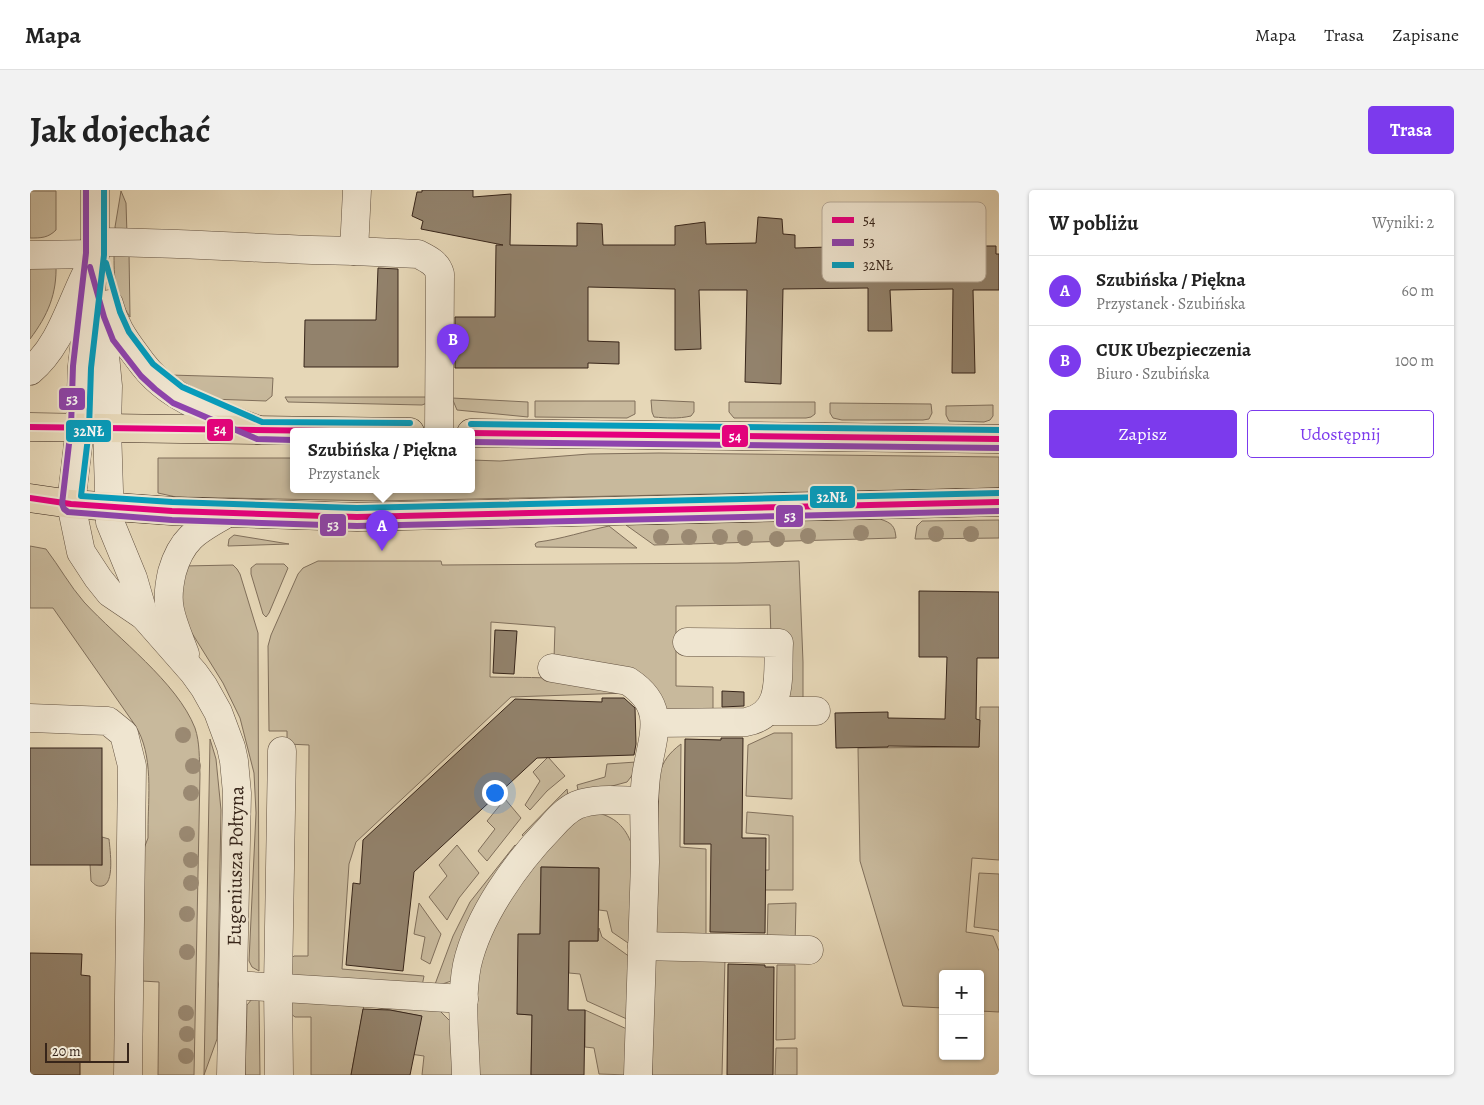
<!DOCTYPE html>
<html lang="pl">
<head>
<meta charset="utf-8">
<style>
	:root { --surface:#fff; --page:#f2f2f2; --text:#222; --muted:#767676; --line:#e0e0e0; --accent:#7c3aed }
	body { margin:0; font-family:Alegreya,serif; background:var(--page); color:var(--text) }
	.controls { position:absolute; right:15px; bottom:15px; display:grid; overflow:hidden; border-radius:5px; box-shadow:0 1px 4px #0004 }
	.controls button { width:45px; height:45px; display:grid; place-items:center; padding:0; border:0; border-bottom:1px solid var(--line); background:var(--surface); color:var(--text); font:25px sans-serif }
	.scale { position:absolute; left:15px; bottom:12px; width:84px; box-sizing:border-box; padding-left:5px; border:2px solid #37251a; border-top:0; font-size:14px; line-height:18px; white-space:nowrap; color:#37251a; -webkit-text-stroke:4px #efe5d0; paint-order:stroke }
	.you { position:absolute; left:464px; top:602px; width:18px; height:18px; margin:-12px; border:4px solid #fff; border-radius:50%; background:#1a73e8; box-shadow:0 0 0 8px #1a73e833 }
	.badge { display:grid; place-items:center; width:32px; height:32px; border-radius:50%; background:var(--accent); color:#fff; font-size:16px; font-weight:700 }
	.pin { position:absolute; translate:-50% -41px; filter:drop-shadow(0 1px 2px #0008) }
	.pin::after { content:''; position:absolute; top:26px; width:18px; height:15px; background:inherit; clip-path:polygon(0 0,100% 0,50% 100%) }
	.popup { position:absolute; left:260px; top:238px; width:185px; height:65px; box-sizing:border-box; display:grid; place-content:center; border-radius:5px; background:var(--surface); filter:drop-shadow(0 1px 4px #0005); font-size:16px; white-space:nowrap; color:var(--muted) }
	.popup b { font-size:19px; color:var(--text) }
	.popup::after { content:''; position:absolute; left:50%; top:100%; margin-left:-10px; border:10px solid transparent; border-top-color:var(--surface) }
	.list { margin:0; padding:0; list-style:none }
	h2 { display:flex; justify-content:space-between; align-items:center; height:65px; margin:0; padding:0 20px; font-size:21px }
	h2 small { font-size:16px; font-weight:400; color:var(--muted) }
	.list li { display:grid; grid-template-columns:32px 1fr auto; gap:15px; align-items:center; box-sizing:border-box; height:70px; padding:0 20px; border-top:1px solid var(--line) }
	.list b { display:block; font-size:19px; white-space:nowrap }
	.list p { margin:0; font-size:16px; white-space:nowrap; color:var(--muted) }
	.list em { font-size:16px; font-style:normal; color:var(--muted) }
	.actions { display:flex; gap:10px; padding:15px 20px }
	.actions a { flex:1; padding:11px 0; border:1px solid var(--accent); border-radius:5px; text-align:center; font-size:18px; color:var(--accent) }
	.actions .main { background:var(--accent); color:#fff }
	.map { position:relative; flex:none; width:969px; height:885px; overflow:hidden; border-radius:5px }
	header { display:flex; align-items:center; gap:30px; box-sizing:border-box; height:70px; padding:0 25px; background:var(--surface); border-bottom:1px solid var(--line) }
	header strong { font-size:24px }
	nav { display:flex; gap:28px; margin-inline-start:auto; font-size:18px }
	.intro { display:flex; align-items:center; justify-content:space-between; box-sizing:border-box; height:120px; padding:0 30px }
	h1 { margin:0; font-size:35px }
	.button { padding:12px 22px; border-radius:5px; background:var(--accent); color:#fff; font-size:18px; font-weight:700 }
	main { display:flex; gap:30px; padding:0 30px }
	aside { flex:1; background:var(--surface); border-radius:5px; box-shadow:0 1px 4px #0004 }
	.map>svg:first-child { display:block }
</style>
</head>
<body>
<header>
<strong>Mapa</strong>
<nav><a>Mapa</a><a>Trasa</a><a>Zapisane</a></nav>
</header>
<div class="intro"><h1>Jak dojechać</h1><a class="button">Trasa</a></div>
<main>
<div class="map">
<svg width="969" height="885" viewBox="0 0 969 885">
	<rect width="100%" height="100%" fill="#e6d7b7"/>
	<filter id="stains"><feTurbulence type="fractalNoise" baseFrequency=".004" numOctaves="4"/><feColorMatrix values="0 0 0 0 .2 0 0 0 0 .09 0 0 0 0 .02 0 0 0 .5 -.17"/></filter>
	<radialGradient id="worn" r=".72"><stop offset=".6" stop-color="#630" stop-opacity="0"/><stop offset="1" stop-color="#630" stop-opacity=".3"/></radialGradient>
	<g fill="#c8b99c" stroke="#806f5b">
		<path d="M0 1H26V40C18 48 11 48 0 48Z"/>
		<path d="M91 1 96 13 97 45 86 44 85 37Z"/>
		<path d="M84 60 99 61 100 127C84 102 84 90 84 60Z"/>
		<path d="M0 72 26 74C27 104 18 125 0 149Z"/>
		<path d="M140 185 243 188 242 206 236 211 181 209Z"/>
		<path d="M255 207H399L397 213 392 215 258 212Z"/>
		<path d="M422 208 498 212V227L427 220Z"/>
		<path d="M621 210 664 212V222L661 226C648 229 636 228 624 227L622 222Z"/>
		<path d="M505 211H605V224L597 228 505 227Z"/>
		<path d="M699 212H785V224L781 227 776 228H704L699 222Z"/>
		<path d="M800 213 901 214 902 223 899 229 893 230H812L803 228 800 223Z"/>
		<path d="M963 215V226L960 230 954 232 919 231 916 225V216Z"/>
		<path d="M629 263 969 267V298L348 311 146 307 128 303V268H263V300H441V270L470 271 559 264Z"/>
		<path d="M850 329C862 333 865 336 866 348L624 355 596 335Z"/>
		<path d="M969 330V348L885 349 887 336 892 331Z"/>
		<path d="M579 336 607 358 506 357 505 354 508 352C532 349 555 341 579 336Z"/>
		<path d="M204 345 259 354 198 356 199 349Z"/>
		<path d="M0 356 16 359C29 376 40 396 54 412 88 449 147 492 165 538 170 553 169 568 170 584L164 885H128L129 792 112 791 113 661 118 648V641C118 607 124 565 105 535L23 418H0Z"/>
		<path d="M288 371H411L412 375 707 373 769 371 773 472V514C767 513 760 511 756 505 750 494 754 462 754 449H741L740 415 646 416V496L683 497V522H634L625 505 604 483 524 469 525 437 461 432 460 487C496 488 566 485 597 503L481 507 326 652 319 674 312 779 394 786 392 796 266 789C255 784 256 773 264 766H278L279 555 257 554V541H239L238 456 241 445 268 384 273 378Z"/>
		<path d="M226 374H254L258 378 239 423 236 427 233 424 221 384V378Z"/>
		<path d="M203 375 207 379 210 384 228 443 229 781 222 777 219 771 226 623 224 583 210 528 193 493 160 440 151 421 154 376Z"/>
		<path d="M950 517H969V670L942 668 936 742 963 746 969 761V822L950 821V784H913V818L873 816 830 671 828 558 949 557Z"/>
		<path d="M744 543H762V609L716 606 718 555Z"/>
		<path d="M180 549 186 569 191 620 187 849 174 885Z"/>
		<path d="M651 554 650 657 676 659V748L626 747 629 585C633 571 639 563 651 554Z"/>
		<path d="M518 567 535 586 517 601 500 620 495 615 510 591 503 582Z"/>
		<path d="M606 572 604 583 597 592 549 605 547 595 575 587 577 574Z"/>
		<path d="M537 599 539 612 499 651 492 645Z"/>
		<path d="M475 609 491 628 457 671 448 661 465 639 457 631Z"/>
		<path d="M717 622 763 626V700H730L731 680H739V645L716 643Z"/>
		<path d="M568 623C588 628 597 640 603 658L601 755 582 742 577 721 569 720V678L511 677 510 744 487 824 502 825 501 885H445L444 786 468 715 546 627Z"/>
		<path d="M72 647 79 649C80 660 85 694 72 696 67 697 64 694 61 691L60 674 72 675Z"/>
		<path d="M427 655 449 683 429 708 417 730 399 707 417 686 409 675Z"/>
		<path d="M485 655 493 661 424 790 404 797 423 746 440 712Z"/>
		<path d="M949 683 969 684V742L968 740 944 737Z"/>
		<path d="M389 713 411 744 400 774 391 769 395 747 384 744Z"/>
		<path d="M766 713 765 757 737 756 738 714Z"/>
		<path d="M569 738 572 747 600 767 599 830 557 811 550 784 539 783V751H568Z"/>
		<path d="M624 768 695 769 692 885H622Z"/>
		<path d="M747 775H765V849L746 850Z"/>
		<path d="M229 807 230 885H215L217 815 222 809Z"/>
		<path d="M260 810 402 819 410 821 421 832 425 885H392L394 866 380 864 391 826 334 815 321 885H281V827H265L260 823Z"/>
		<path d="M555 820 599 840V885L569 884 564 858 555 857Z"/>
		<path d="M746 858H767V885H745Z"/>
	</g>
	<g fill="#92826c" stroke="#37251a">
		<path d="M392 0H443V7L481 4 480 55 547 56V33L572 34 573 55H645V36L675 32 676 54 726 53 728 27 752 29 753 44 765 45V58L833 56V48H892V66H899L900 78 944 77 943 56H966V64H969V100H943L945 183H922L923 99 860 100 862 141H838V98L753 99 751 194 715 192 717 100H669L671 159 645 160V99L558 97V151L589 152V174L558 173V178H425V127H465L466 55H473L391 39 393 31 382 26 387 2H392Z"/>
		<path d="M348 78 368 79V177H274L275 130H346Z"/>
		<path d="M889 401 969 402V468H947L946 529 950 530 949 557 858 556V557L806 558 805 523 858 522V528L915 529 917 467H889Z"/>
		<path d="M465 440 487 441 484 484 463 483Z"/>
		<path d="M692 501 714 502V516L692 517Z"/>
		<path d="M572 508H594L605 518 606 554 604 565 507 568 384 682 373 781 316 775 323 693 330 694 333 650 485 509 572 512Z"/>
		<path d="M691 548H713L712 648H736L735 743 680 742 681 654H654L655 549 691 550Z"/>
		<rect x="0" y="558" width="72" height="117"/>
		<path d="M511 677 569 678 568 751H539L538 820H555L554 885H501L502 825 487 824 488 744H510Z"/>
		<path d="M0 763 52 764 51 785 60 786V872H50V885H0Z"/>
		<path d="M698 774 735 775V777H744L743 885H697Z"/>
		<path d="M333 819 360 820 392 826 380 885H321Z"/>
	</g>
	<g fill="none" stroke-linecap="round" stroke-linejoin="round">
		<g stroke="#635241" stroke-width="29">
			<g id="minor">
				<path d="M65 0V64L52 177 50 238 41 314 51 362 68 388 80 403 114 426 164 483 174 497 188 522 201 557 204 571 207 603 201 885"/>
				<path d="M327 0 324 61 388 64C398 69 407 73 410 84L409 242"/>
				<path d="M65 52C152 52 238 60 324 61"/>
				<path d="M0 65 65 64"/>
				<path d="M70 114 78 196 77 238 80 332 103 388 114 426"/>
				<path d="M79 114C84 134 93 148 106 165 113 175 121 185 131 193 158 216 196 227 228 240"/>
				<path d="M0 181C29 157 39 119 55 86"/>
				<path d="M155 464C150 450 143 435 140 420 137 407 139 395 142 382 152 347 168 340 198 323"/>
				<path d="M522 478 598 491C636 516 624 542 617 580 615 590 615 601 614 611"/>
				<path d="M738 521H786"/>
				<path d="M0 528 78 531 94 544 102 576 98 885"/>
				<path d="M625 533 716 532C755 525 747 484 749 453L657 452"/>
				<path d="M612 756 779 760"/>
				<path d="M203 795 434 809"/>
				<path d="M249 885 248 796 252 561"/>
				<path d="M436 885C435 849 430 811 437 775 448 726 486 673 521 637 528 629 536 620 547 615 567 607 593 611 614 611L615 672 608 885"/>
			</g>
		</g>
		<g stroke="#37251a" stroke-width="29">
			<g id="major">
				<path d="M0 237 380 242"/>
				<path d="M441 243 969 249"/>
				<path d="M0 308 41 314 142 321 327 327 969 312"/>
			</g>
		</g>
		<use href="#minor" stroke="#efe5d0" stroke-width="28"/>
		<use href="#major" stroke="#e6d7b7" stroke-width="28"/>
		<g stroke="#efe5d0" stroke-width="10">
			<g id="bus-1">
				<path d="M0 237 380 242"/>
				<path d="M441 243 969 249"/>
				<path d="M0 308 41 314 142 321 327 327 969 312"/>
			</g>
		</g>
		<g stroke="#efe5d0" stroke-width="10">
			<g id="bus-2">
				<path d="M56 0V63L43 176 41 237 32 314 34 319 38 322 142 330 327 336 969 321"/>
				<path d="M60 77 74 127 83 150 111 186 125 199 143 213 227 249 263 250"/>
				<path d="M441 252 969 258"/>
			</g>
		</g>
		<g stroke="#efe5d0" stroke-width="10">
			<g id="bus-3">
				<path d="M74 0V65L61 178 59 239 51 306 142 312 327 318 969 303"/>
				<path d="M76 73 90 122 99 142 123 174 152 197 232 232 380 233"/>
				<path d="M441 234 969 240"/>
			</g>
		</g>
		<use href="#bus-1" stroke="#e5007d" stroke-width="6"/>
		<use href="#bus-2" stroke="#8e44ad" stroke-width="6"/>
		<use href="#bus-3" stroke="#069cbc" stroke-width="6"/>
	</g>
	<g fill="#9a8972">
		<circle cx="831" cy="343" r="8"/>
		<circle cx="906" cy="344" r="8"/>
		<circle cx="941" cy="344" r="8"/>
		<circle cx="778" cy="346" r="8"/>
		<circle cx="631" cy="347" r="8"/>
		<circle cx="659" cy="347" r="8"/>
		<circle cx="690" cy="347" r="8"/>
		<circle cx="715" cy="348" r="8"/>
		<circle cx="747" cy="349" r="8"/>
		<circle cx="153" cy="545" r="8"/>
		<circle cx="163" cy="576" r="8"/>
		<circle cx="161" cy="603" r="8"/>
		<circle cx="157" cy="644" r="8"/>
		<circle cx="161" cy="670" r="8"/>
		<circle cx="161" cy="693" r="8"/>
		<circle cx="157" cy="724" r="8"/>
		<circle cx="157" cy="762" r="8"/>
		<circle cx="156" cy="823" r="8"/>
		<circle cx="157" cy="844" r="8"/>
		<circle cx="156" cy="866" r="8"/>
	</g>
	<g text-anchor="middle" stroke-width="5" stroke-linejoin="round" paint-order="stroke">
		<g font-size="20" fill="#37251a" stroke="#efe5d0">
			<text transform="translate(205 676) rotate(-89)" y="7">Eugeniusza Połtyna</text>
		</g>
	</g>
	<rect x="792" y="12" width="164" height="80" rx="8" fill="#efe5d0" stroke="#b8ab99" stroke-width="1"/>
	<rect x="802" y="27" width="22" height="6" fill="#e5007d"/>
	<rect x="802" y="49" width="22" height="7" fill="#8e44ad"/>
	<rect x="802" y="72" width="22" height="6" fill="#069cbc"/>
	<g font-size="14" fill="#37251a">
		<text x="833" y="35">54</text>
		<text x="833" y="57">53</text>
		<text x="833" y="80">32NŁ</text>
	</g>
	<g stroke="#efe5d0" stroke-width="2">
		<rect x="28" y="197" width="28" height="24" rx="5" fill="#8e44ad"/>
		<rect x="176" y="228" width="28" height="24" rx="5" fill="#e5007d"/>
		<rect x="35" y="229" width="47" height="24" rx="5" fill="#069cbc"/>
		<rect x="691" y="234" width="28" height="24" rx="5" fill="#e5007d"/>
		<rect x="779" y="295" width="47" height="24" rx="5" fill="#069cbc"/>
		<rect x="745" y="314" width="29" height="24" rx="5" fill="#8e44ad"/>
		<rect x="289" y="323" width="28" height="24" rx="5" fill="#8e44ad"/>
	</g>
	<g font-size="14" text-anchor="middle" font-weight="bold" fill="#fff">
		<text x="42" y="214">53</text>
		<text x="190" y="244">54</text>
		<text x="59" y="246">32NŁ</text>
		<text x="705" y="251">54</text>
		<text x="802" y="312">32NŁ</text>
		<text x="760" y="331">53</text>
		<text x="303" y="340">53</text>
	</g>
	<rect width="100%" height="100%" filter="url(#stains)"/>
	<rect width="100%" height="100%" fill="url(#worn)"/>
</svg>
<div class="controls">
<button>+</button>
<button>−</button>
</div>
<div class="scale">20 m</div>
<div class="you"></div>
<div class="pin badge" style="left:352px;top:361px">A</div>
<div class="popup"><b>Szubińska / Piękna</b>Przystanek</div>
<div class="pin badge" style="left:423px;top:175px">B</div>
</div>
<aside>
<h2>W pobliżu<small>Wyniki: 2</small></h2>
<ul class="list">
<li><span class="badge">A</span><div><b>Szubińska / Piękna</b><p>Przystanek · Szubińska</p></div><em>60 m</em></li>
<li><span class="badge">B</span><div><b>CUK Ubezpieczenia</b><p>Biuro · Szubińska</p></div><em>100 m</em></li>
</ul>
<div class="actions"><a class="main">Zapisz</a><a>Udostępnij</a></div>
</aside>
</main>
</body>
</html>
